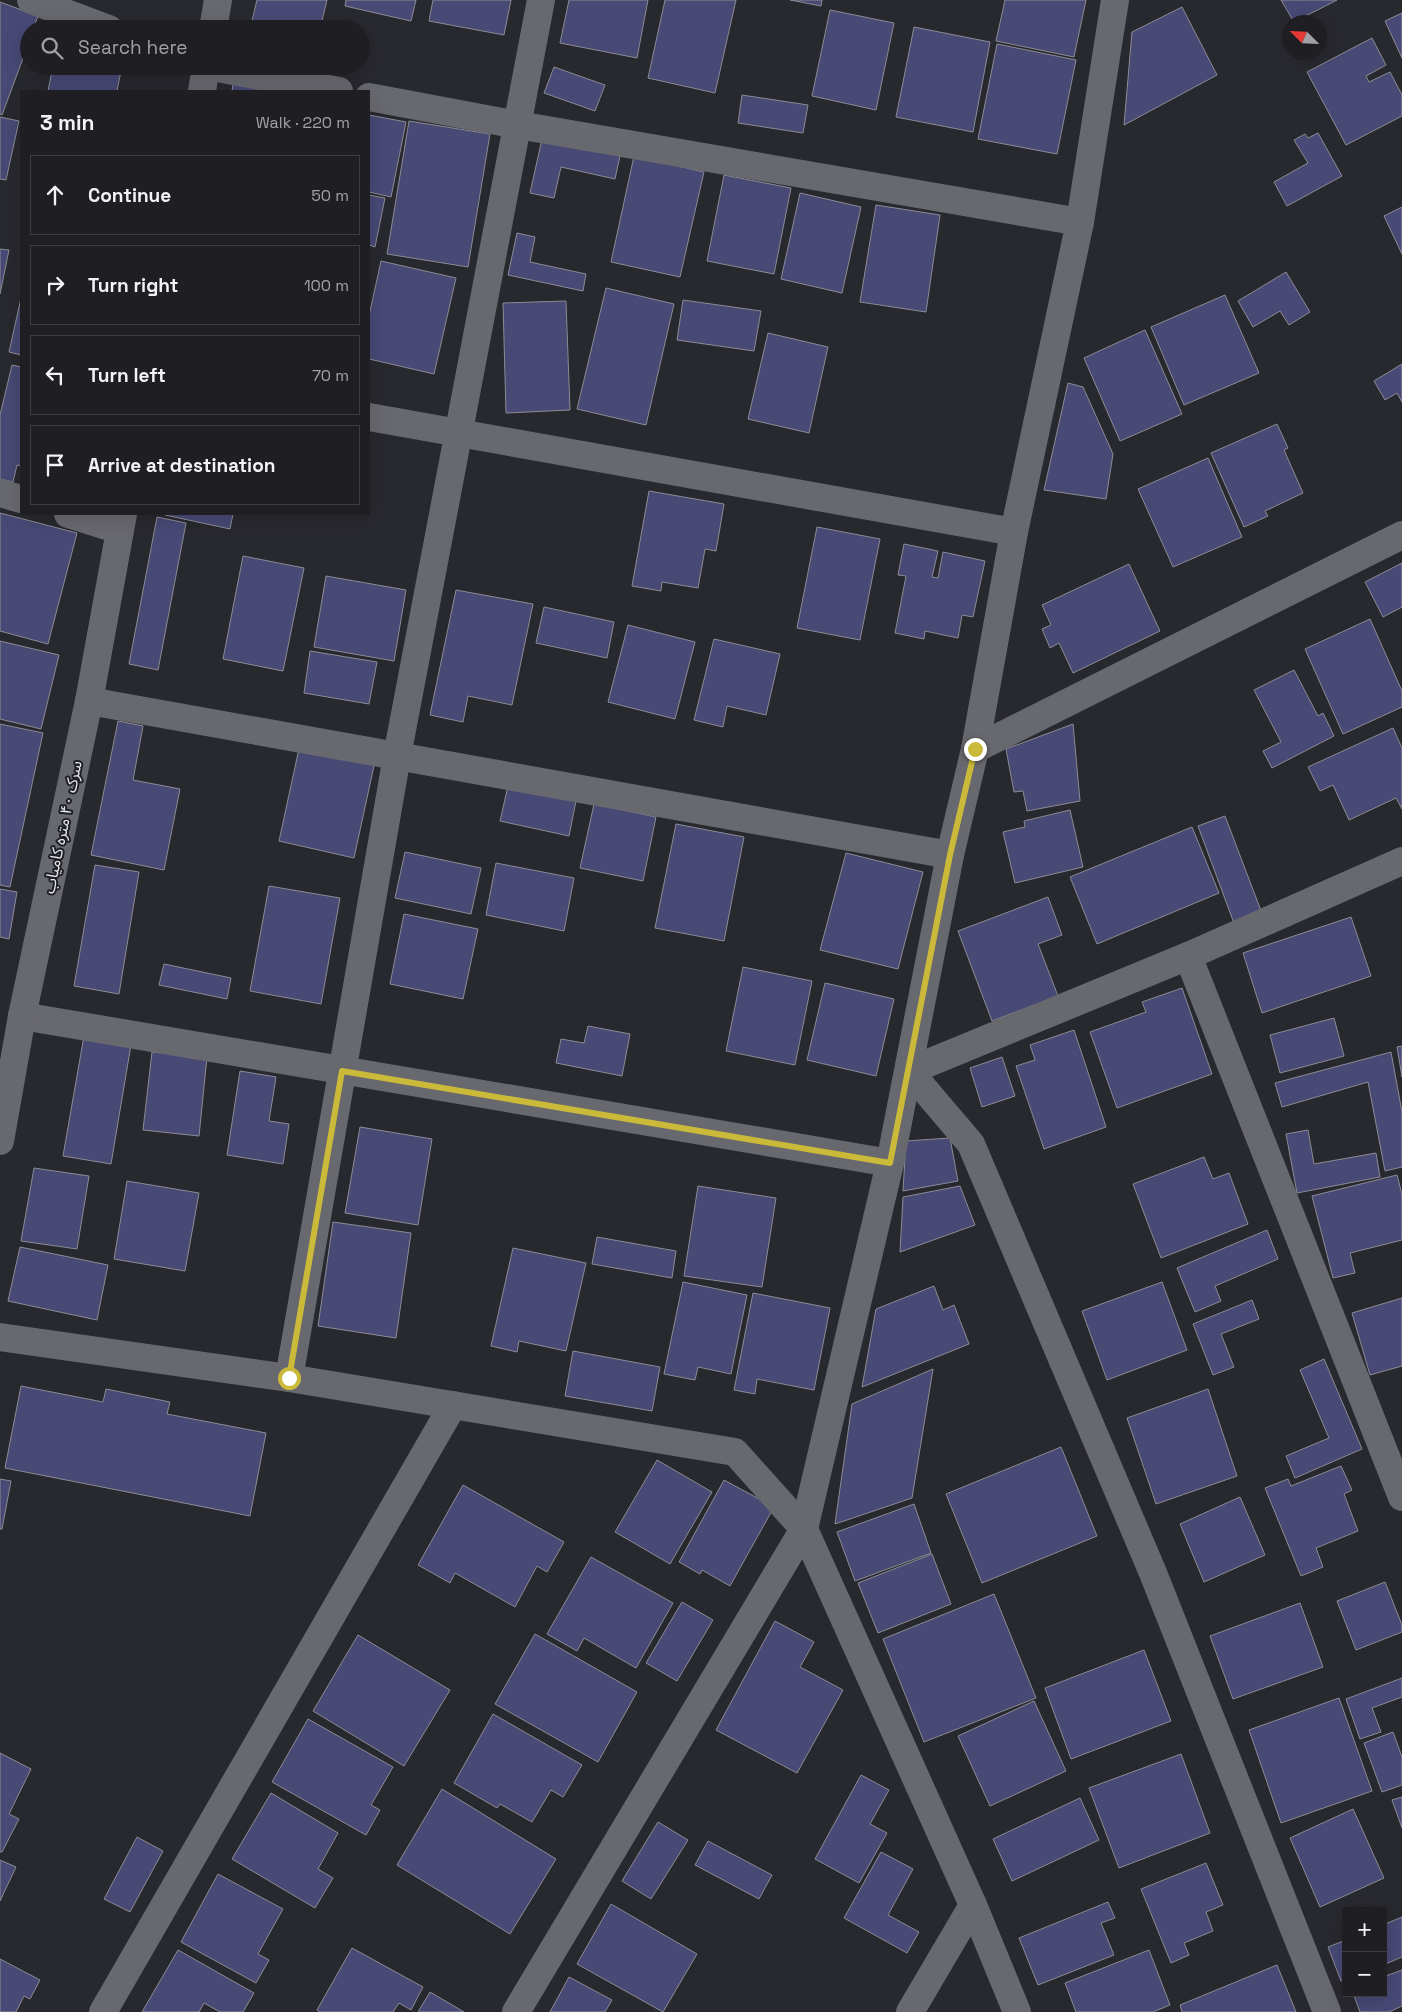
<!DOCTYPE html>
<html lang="en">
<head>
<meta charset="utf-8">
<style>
	:root { --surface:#1e1e23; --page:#2b2b30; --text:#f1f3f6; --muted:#a1a2a6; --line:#3c3c41 }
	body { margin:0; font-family:"Space Grotesk","Noto Sans Arabic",sans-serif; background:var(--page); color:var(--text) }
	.controls { position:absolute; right:15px; bottom:15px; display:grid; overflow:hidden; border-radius:0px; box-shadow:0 5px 20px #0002 }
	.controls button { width:45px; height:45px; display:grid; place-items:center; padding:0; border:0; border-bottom:1px solid var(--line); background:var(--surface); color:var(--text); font:25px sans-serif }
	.compass { position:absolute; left:1282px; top:15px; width:45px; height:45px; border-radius:50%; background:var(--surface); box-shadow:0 5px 20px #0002; rotate:294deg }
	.stop { position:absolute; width:15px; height:15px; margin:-11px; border:4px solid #cbba39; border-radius:50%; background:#fff }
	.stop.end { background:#cbba39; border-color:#fff; box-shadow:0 1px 5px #0008 }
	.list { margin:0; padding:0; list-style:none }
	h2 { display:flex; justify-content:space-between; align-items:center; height:65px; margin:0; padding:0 20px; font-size:21px }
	h2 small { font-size:16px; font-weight:400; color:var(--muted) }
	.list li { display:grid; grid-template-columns:32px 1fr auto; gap:15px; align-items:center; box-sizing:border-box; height:80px; margin:0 10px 10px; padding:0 10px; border:1px solid var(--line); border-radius:0px }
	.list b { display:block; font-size:19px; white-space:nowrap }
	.list em { font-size:16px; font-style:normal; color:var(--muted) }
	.icon { flex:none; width:28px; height:28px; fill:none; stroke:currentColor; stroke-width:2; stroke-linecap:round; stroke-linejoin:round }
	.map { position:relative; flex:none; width:1402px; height:2012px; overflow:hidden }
	.search { position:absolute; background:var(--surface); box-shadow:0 5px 20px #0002; left:20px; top:20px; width:350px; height:55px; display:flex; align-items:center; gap:12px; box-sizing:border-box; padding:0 18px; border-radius:28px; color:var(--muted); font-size:19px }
	.panel { position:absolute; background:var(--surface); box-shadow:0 5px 20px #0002; left:20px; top:90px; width:350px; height:425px; border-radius:0px }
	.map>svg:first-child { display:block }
</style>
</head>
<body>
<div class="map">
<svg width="1402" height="2012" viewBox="0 0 1402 2012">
	<rect width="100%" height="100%" fill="#28282f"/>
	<g fill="#484975" stroke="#8c8c94">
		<path d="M257 0H327L320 29H250Z"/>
		<path d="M346 0H416L411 21 345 6Z"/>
		<path d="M433 0H511L504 35 429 21Z"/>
		<path d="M569 0H648L637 58 560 43Z"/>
		<path d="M665 0H736L715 93 648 78Z"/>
		<path d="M790 0H822L821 6Z"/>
		<path d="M1005 0H1086L1074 57 996 41Z"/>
		<path d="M1281 0H1337L1294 22Z"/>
		<path d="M0 2 38 16 33 29H29V42L2 115 0 114Z"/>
		<path d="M1182 7 1217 75 1124 125 1132 32Z"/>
		<path d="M830 10 894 23 876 110 812 96Z"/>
		<path d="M1402 13V58L1385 21Z"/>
		<path d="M914 27 990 42 973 132 896 117Z"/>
		<path d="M1372 38 1386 65 1366 76 1369 82 1390 72 1402 95V116L1346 145 1307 72Z"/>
		<path d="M997 44 1076 60 1057 154 978 139Z"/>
		<path d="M53 66H122L117 91H48Z"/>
		<path d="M554 67 605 85 595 111 544 93Z"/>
		<path d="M234 78 306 91H232Z"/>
		<path d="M742 95 808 105 803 133 738 123Z"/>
		<path d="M369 115 406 122 391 197 369 192Z"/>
		<path d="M0 117 19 121 6 180 0 179Z"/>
		<path d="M409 121 490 134 468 267 387 254Z"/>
		<path d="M1318 133 1342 176 1287 206 1274 182 1308 163 1294 140 1305 134 1308 138Z"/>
		<path d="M542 139 620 156 615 179 561 167 554 198 530 193Z"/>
		<path d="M634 156 704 172 680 277 611 262Z"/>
		<path d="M724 175 791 188 774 274 707 261Z"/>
		<path d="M800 193 861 207 842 293 781 279Z"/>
		<path d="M369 195 385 198 375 247 369 245Z"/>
		<path d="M876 205 940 215 926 312 860 302Z"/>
		<path d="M1402 207V254L1384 216Z"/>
		<path d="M517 233 535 237 530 262 586 274 583 291 508 275Z"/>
		<path d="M0 249 9 250 0 294Z"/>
		<path d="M381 261 456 278 434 374 369 359V316Z"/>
		<path d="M1286 272 1310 312 1289 325 1280 311 1253 327 1238 301Z"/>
		<path d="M606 288 674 304 646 425 577 409Z"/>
		<path d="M1225 295 1259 373 1184 405 1151 327Z"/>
		<path d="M21 298V355L9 352Z"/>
		<path d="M683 300 761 311 754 351 677 340Z"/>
		<path d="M566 301 570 410 506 413 503 303Z"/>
		<path d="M1145 330 1182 414 1120 441 1084 358Z"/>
		<path d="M768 333 828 347 809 433 748 419Z"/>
		<path d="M1402 364V402L1397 393 1385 400 1374 381Z"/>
		<path d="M12 365 21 367V466L17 465 13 482 0 479V415Z"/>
		<path d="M1068 383 1083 387 1113 454 1106 499 1044 490Z"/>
		<path d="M1277 424 1288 448 1284 450 1303 493 1265 511 1268 516 1244 527 1211 453Z"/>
		<path d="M1208 458 1242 537 1173 567 1138 489Z"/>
		<path d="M649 491 724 504 716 551 705 549 698 588 662 582 661 591 632 586Z"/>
		<path d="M0 513 77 533 48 644 0 631Z"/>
		<path d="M165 514H233L230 529 165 515Z"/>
		<path d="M157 517 186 523 158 670 129 664Z"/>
		<path d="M817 527 880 539 860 640 797 628Z"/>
		<path d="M904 544 938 551 932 577 938 578 943 552 985 561 973 617 962 615 958 638 925 631 924 639 895 633 906 576 898 575Z"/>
		<path d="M243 556 304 568 283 671 223 659Z"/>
		<path d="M1402 563V607L1383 617 1365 582Z"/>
		<path d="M1129 564 1160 631 1073 673 1059 643 1050 648 1042 629 1051 625 1042 605Z"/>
		<path d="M326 576 406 590 394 661 314 647Z"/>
		<path d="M456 590 533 604 512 705 468 696 463 722 430 715Z"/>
		<path d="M544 607 614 622 607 658 536 643Z"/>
		<path d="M1370 619 1402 691V707L1343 734 1305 649Z"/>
		<path d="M628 625 695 642 675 719 608 702Z"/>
		<path d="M714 639 780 654 766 715 727 706 723 727 694 720Z"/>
		<path d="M0 641 59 655 41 729 0 719Z"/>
		<path d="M310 651 377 662 369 704 304 693Z"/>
		<path d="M1294 670 1318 716 1323 713 1334 736 1272 768 1263 751 1281 742 1254 690Z"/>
		<path d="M118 721 143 726 133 780 180 789 164 870 91 855Z"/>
		<path d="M0 724 43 733 10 887 0 885Z"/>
		<path d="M1073 724 1080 801 1027 811 1023 791 1014 792 1006 749Z"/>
		<path d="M1393 728 1402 748V809L1396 798 1349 820 1333 785 1320 791 1308 767Z"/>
		<path d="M300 744 375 761 354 858 279 841Z"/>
		<path d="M508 786 576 801 569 836 500 821Z"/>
		<path d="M594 804 656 817 643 881 580 868Z"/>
		<path d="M1070 810 1083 867 1015 883 1003 832 1025 827 1024 821Z"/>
		<path d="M1225 816 1263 916 1235 926 1198 826Z"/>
		<path d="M676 824 744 837 724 941 655 928Z"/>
		<path d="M1192 827 1219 893 1097 944 1070 877Z"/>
		<path d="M405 852 481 868 471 914 395 898Z"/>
		<path d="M846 853 923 872 898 969 820 950Z"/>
		<path d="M496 863 574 878 564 931 486 915Z"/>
		<path d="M95 865 139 872 119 994 74 986Z"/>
		<path d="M269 886 340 898 321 1004 250 991Z"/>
		<path d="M0 889 17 892 9 939 0 937Z"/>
		<path d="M1048 897 1062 935 1038 944 1058 996 992 1021 958 931Z"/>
		<path d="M404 914 478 929 463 999 390 984Z"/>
		<path d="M1351 917 1371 976 1262 1013 1243 953Z"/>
		<path d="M164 964 231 978 227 999 159 985Z"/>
		<path d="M743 967 812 981 795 1065 726 1051Z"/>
		<path d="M825 983 894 999 876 1076 807 1060Z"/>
		<path d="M1182 988 1212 1074 1117 1108 1090 1032 1146 1012 1142 1002Z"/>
		<path d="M1334 1018 1344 1056 1280 1073 1270 1035Z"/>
		<path d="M588 1026 630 1034 622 1076 556 1063 561 1039 584 1043Z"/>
		<path d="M85 1030 132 1039 111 1164 63 1156Z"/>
		<path d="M1074 1030 1106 1127 1044 1149 1016 1066 1035 1060 1030 1045Z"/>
		<path d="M1402 1046V1077L1397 1047Z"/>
		<path d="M152 1052 207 1057 199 1136 143 1130Z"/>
		<path d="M1391 1052 1402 1112V1167L1385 1171 1368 1082 1282 1107 1275 1083Z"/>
		<path d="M1002 1057 1015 1096 982 1107 970 1068Z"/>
		<path d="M240 1071 276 1077 269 1121 289 1124 283 1164 227 1155Z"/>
		<path d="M360 1127 432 1139 418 1225 345 1213Z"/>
		<path d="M1308 1130 1314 1164 1376 1153 1380 1177 1297 1193 1286 1134Z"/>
		<path d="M950 1138 958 1181 903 1191 906 1141Z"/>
		<path d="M1204 1157 1213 1179 1229 1173 1248 1224 1161 1258 1133 1184Z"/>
		<path d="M34 1168 89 1176 77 1249 21 1241Z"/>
		<path d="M1397 1175 1402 1194V1240L1350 1253 1355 1273 1333 1278 1312 1196Z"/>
		<path d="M127 1181 199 1193 185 1271 114 1259Z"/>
		<path d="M698 1186 776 1198 762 1287 684 1276Z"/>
		<path d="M960 1186 975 1225 900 1252 903 1197Z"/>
		<path d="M333 1222 411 1233 396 1338 318 1326Z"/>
		<path d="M1267 1230 1278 1259 1215 1286 1221 1301 1195 1312 1177 1268Z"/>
		<path d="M597 1237 676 1251 672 1278 592 1264Z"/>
		<path d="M20 1247 108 1265 97 1320 8 1301Z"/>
		<path d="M513 1248 586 1263 566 1351 519 1341 517 1352 491 1346Z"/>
		<path d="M683 1282 747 1295 731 1374 698 1367 695 1380 664 1374Z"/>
		<path d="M1162 1282 1187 1350 1107 1380 1082 1311Z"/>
		<path d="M934 1286 943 1310 954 1305 969 1344 862 1387 876 1309Z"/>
		<path d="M753 1293 830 1308 814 1390 757 1379 755 1394 734 1390Z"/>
		<path d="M1402 1298V1366L1370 1375 1352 1313Z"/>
		<path d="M1252 1300 1259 1319 1221 1334 1234 1367 1213 1375 1193 1324Z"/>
		<path d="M573 1351 660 1367 652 1411 565 1396Z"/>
		<path d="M1324 1359 1362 1449 1295 1478 1286 1456 1329 1438 1300 1370Z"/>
		<path d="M933 1369 912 1498 835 1524 852 1404Z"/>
		<path d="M21 1386 103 1402 106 1389 170 1402 167 1414 266 1433 250 1516 5 1468Z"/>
		<path d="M1208 1389 1237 1476 1156 1504 1127 1418Z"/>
		<path d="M1061 1447 1097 1536 982 1583 946 1494Z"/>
		<path d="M657 1460 712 1492 670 1564 615 1532Z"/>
		<path d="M1341 1466 1352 1490 1344 1494 1358 1531 1316 1548 1323 1567 1301 1576 1265 1488 1288 1479 1291 1486Z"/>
		<path d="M0 1479 11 1481 2 1529H0Z"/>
		<path d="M724 1480 774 1507 730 1586 702 1570 700 1574 679 1562Z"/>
		<path d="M463 1485 564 1542 547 1572 537 1566 515 1607 455 1573 450 1583 418 1565Z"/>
		<path d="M1240 1497 1265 1555 1204 1582 1180 1524Z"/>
		<path d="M914 1504 931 1553 855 1581 837 1532Z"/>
		<path d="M932 1554 951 1604 878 1633 858 1583Z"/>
		<path d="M591 1557 673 1603 636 1668 584 1638 577 1651 547 1634Z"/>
		<path d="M1385 1582 1402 1625V1632L1356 1650 1337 1601Z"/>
		<path d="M994 1594 1036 1698 924 1742 883 1639Z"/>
		<path d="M682 1602 713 1620 677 1681 646 1663Z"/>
		<path d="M1300 1603 1323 1667 1233 1699 1210 1636Z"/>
		<path d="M775 1621 814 1642 800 1667 843 1690 797 1773 716 1730Z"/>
		<path d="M535 1634 637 1692 598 1762 495 1704Z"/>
		<path d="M358 1635 450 1690 404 1766 313 1711Z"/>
		<path d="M1144 1650 1171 1721 1071 1759 1045 1688Z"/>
		<path d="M1402 1678V1697L1372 1708 1381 1732 1360 1739 1346 1699Z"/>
		<path d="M1339 1698 1372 1791 1281 1823 1249 1730Z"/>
		<path d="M1034 1701 1066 1771 990 1806 958 1736Z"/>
		<path d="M493 1714 582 1765 563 1797 551 1790 532 1822 500 1804 497 1808 454 1783Z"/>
		<path d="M308 1719 393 1767 371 1805 380 1810 366 1835 272 1782Z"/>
		<path d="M1393 1732 1402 1757V1785L1382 1792 1364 1743Z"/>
		<path d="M0 1753 31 1769 9 1814 19 1819 2 1852H0Z"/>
		<path d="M1181 1754 1210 1833 1119 1868 1089 1788Z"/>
		<path d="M861 1775 889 1790 870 1824 887 1833 859 1883 815 1859Z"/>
		<path d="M442 1789 556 1859 510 1934 397 1865Z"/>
		<path d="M271 1793 338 1833 318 1869 333 1878 315 1908 232 1859Z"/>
		<path d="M1402 1797V1828L1392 1800Z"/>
		<path d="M1080 1798 1099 1840 1012 1881 993 1839Z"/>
		<path d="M1353 1809 1384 1878 1320 1907 1290 1838Z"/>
		<path d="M658 1822 688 1840 651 1899 622 1881Z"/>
		<path d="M137 1837 163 1851 130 1912 104 1899Z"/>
		<path d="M708 1841 772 1875 759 1899 695 1865Z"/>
		<path d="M881 1852 913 1869 888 1915 919 1932 907 1953 844 1918Z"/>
		<path d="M0 1860 16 1867 0 1901Z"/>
		<path d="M1206 1863 1223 1905 1206 1912 1213 1931 1184 1943 1189 1955 1171 1963 1141 1889Z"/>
		<path d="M218 1874 283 1909 258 1954 269 1960 256 1983 181 1942Z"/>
		<path d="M1108 1902 1115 1918 1101 1923 1114 1955 1038 1985 1019 1938Z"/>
		<path d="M611 1904 697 1954 663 2012 577 1964Z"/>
		<path d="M1402 1917V1957L1383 1965V1925Z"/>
		<path d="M1346 1940V1979L1341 1981 1328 1947Z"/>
		<path d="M352 1948 423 1987 411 2010 399 2003 393 2012H320L317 2010Z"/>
		<path d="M178 1950 254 1993 243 2012H220L204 2003 199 2012H142Z"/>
		<path d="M1149 1950 1170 2005 1153 2012H1076L1065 1983Z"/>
		<path d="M0 1959 40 1980 30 1999 24 1996 16 2012H0Z"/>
		<path d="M1277 1965 1296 2012H1182L1180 2005Z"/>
		<path d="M1402 1970V2006L1389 2012H1360L1353 1993H1383V1977Z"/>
		<path d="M569 1977 612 2000 605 2012H550Z"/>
		<path d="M430 1992 464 2012H418Z"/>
	</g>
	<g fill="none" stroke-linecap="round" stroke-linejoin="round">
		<g stroke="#68686f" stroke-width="28">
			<path d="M31 0 109 29"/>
			<path d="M213 29 218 0"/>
			<path d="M207 66 339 91"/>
			<path d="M202 91 206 66"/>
			<path d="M369 97 518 125 1080 222"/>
			<path d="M369 417 1014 532"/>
			<path d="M0 493 21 499"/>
			<path d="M68 514 119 530"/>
			<path d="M89 701 950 855"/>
			<path d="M975 749 1402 535"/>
			<path d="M1188 956 1402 1497"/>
			<path d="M22 1016 890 1163"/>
			<path d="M909 1071 971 1144 1153 1573 1327 2012"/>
			<path d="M909 1071 1188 956 1402 861"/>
			<path d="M0 1141 22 1016 89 701 123 514"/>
			<path d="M0 1337 289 1378 735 1452 804 1529 973 1905 1017 2012"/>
			<path d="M289 1378 397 756 541 0"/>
			<path d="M103 2012 453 1405"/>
			<path d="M516 2012 804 1529 890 1163 950 855 975 749 1014 532 1080 222 1115 0"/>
			<path d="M910 2012 973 1905"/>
		</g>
	</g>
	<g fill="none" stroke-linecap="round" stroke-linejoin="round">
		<path stroke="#cbba39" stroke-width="6" d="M289 1378 342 1071 890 1163 950 855 975 749"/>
	</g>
	<g text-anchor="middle" stroke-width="4" stroke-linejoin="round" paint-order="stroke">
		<g font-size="16" fill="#e6e7eb" stroke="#1e1f25">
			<text transform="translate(62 827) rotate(-78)" y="6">سرک ۴۰ متره کامیاب</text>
		</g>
	</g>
</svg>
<div class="controls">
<button>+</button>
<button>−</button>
</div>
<svg class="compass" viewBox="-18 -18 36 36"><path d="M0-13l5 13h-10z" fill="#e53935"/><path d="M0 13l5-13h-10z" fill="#a1a2a6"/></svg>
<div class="stop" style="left:289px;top:1378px"></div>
<div class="stop end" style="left:975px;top:749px"></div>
<div class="search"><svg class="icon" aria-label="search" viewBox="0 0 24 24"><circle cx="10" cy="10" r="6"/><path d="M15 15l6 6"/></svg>Search here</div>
<section class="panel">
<h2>3 min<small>Walk · 220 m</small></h2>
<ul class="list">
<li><svg class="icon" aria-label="ahead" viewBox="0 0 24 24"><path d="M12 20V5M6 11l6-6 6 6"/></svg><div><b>Continue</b></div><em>50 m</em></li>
<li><svg class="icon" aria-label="right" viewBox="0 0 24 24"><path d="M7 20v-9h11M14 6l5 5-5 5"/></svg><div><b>Turn right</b></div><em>100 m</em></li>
<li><svg class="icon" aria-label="left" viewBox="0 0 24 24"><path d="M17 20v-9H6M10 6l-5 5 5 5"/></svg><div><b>Turn left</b></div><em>70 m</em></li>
<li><svg class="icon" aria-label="arrive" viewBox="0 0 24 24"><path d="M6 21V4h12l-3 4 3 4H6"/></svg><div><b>Arrive at destination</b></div></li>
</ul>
</section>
</div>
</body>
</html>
